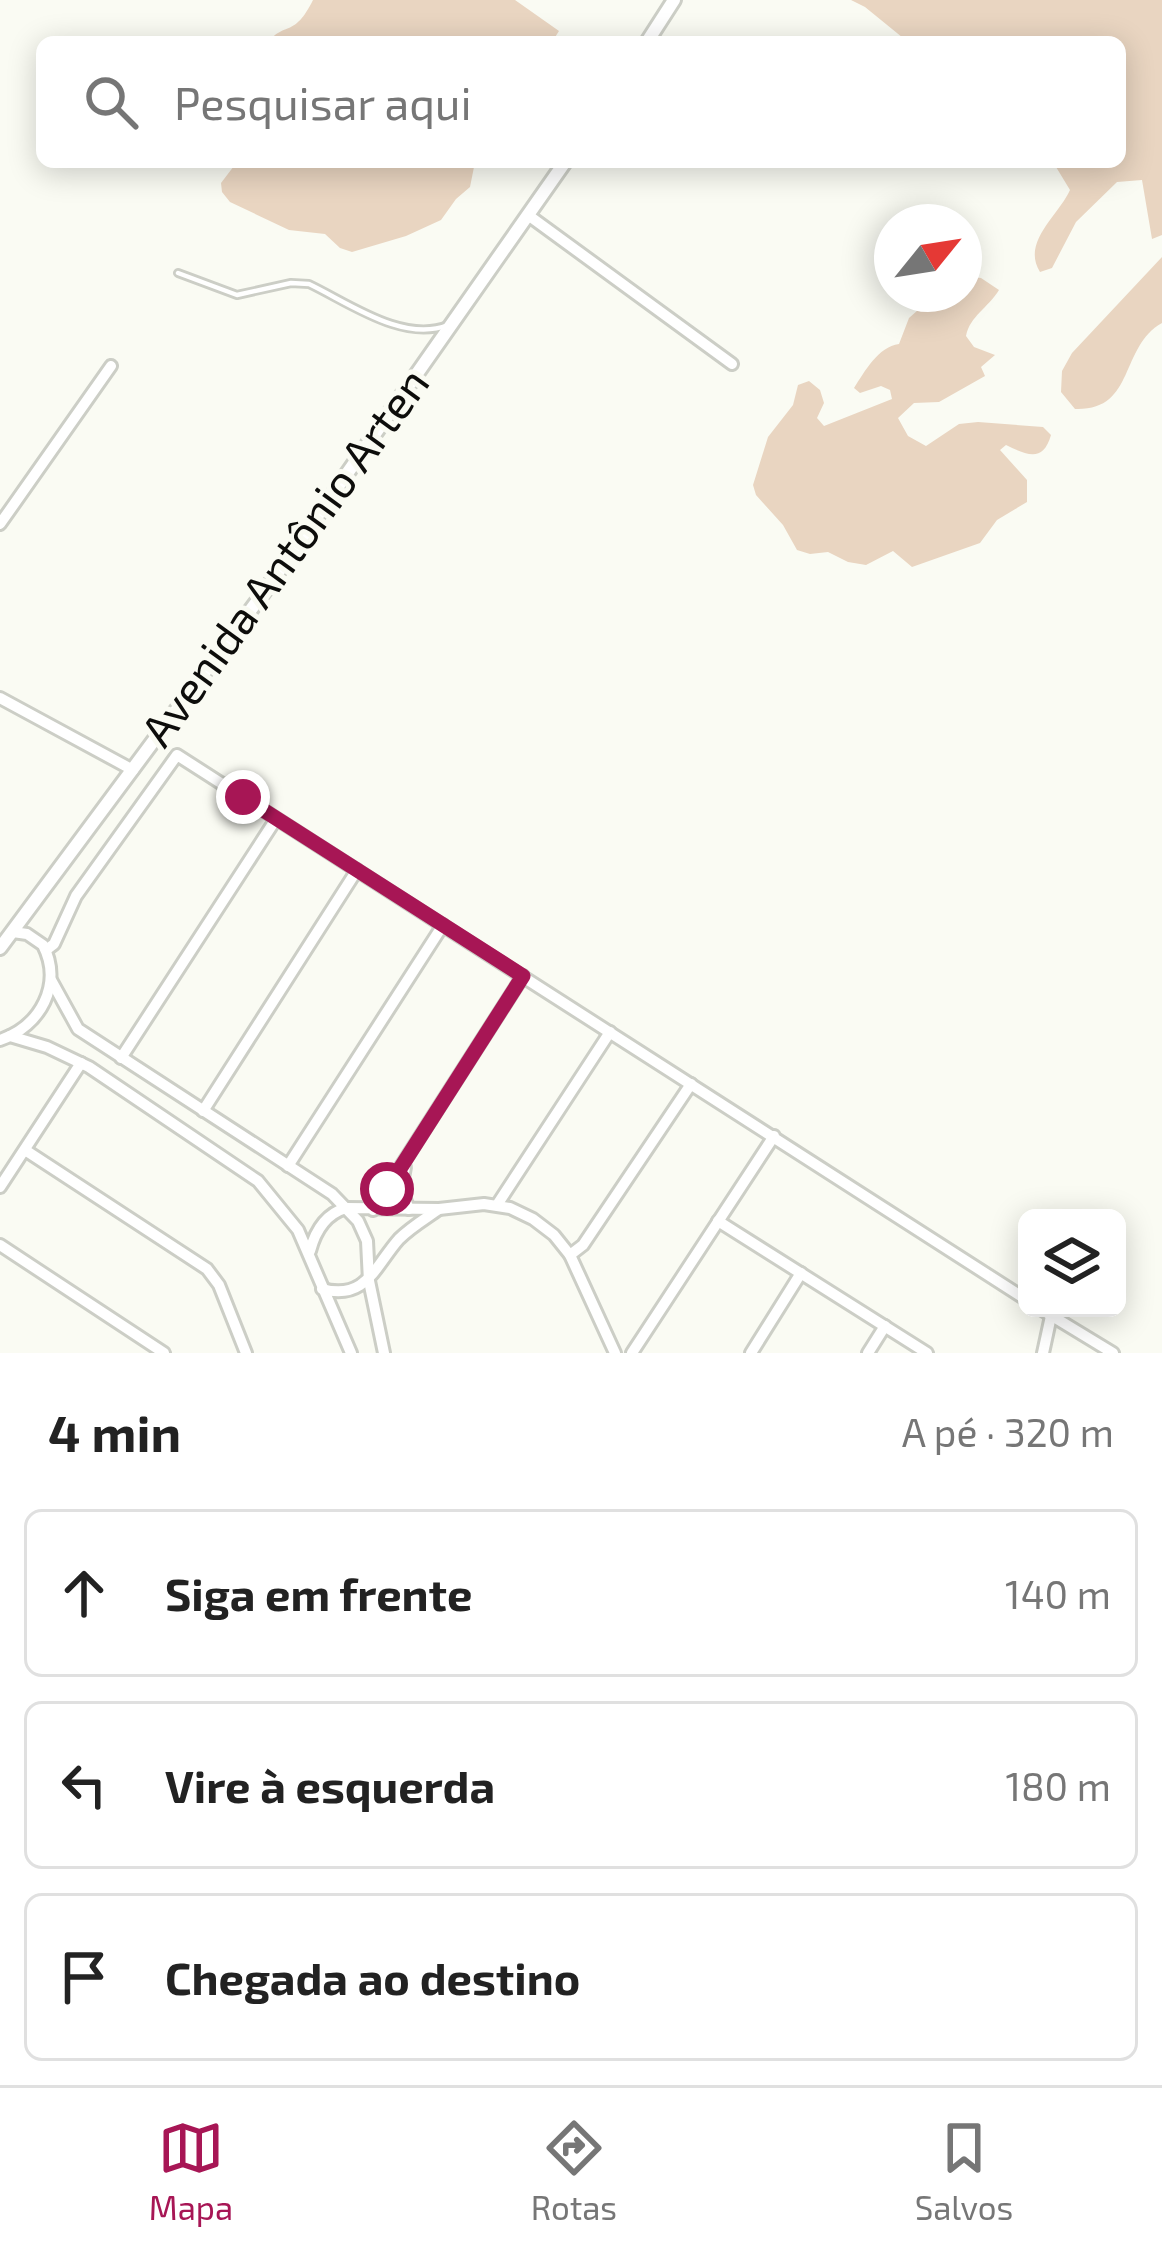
<!DOCTYPE html>
<html lang="pt">
<head>
<meta charset="utf-8">
<style>
	:root { --surface:#fff; --page:#f6f6f6; --text:#222; --muted:#767676; --line:#e0e0e0; --accent:#a71655 }
	body { margin:0; font-family:"Exo 2",sans-serif; background:var(--page); color:var(--text) }
	.controls { position:absolute; right:36px; bottom:36px; display:grid; overflow:hidden; border-radius:18px; box-shadow:0 6px 30px #0003 }
	.controls button { width:108px; height:108px; display:grid; place-items:center; padding:0; border:0; border-bottom:3px solid var(--line); background:var(--surface); color:var(--text); font:60px sans-serif }
	.compass { position:absolute; left:874px; top:204px; width:108px; height:108px; border-radius:50%; background:var(--surface); box-shadow:0 6px 30px #0003; rotate:60deg }
	.stop { position:absolute; width:36px; height:36px; margin:-27px; border:9px solid #a71655; border-radius:50%; background:#fff }
	.stop.end { background:#a71655; border-color:#fff; box-shadow:0 3px 12px #0008 }
	.list { margin:0; padding:0; list-style:none }
	h2 { display:flex; justify-content:space-between; align-items:center; height:156px; margin:0; padding:0 48px; font-size:51px }
	h2 small { font-size:39px; font-weight:400; color:var(--muted) }
	.list li { display:grid; grid-template-columns:78px 1fr auto; gap:36px; align-items:center; box-sizing:border-box; height:168px; margin:0 24px 24px; padding:0 24px; border:3px solid var(--line); border-radius:18px }
	.list b { display:block; font-size:45px; white-space:nowrap }
	.list em { font-size:39px; font-style:normal; color:var(--muted) }
	.icon { flex:none; width:66px; height:66px; fill:none; stroke:currentColor; stroke-width:2; stroke-linecap:round; stroke-linejoin:round }
	.map { position:relative; flex:none; width:1162px; height:1353px; overflow:hidden }
	.search { position:absolute; background:var(--surface); box-shadow:0 6px 30px #0003; left:36px; right:36px; top:36px; height:132px; display:flex; align-items:center; gap:30px; box-sizing:border-box; padding:0 42px; border-radius:18px; color:var(--muted); font-size:45px }
	.sheet { height:732px; background:var(--surface) }
	nav { display:flex; justify-content:space-around; align-items:center; box-sizing:border-box; height:168px; border-top:3px solid var(--line); background:var(--surface); font-size:33px; color:var(--muted) }
	nav a { display:grid; justify-items:center; gap:6px }
	nav .on { color:var(--accent) }
	.map>svg:first-child { display:block }
</style>
</head>
<body>
<div class="map">
<svg width="1162" height="1353" viewBox="0 0 1162 1353">
	<rect width="100%" height="100%" fill="#fafbf3"/>
	<g fill="#e9d5c1">
		<path d="M313 0H515L559 31 552 42H268C286 21 294 38 313 0Z"/>
		<path d="M851 0H1162V235L1152 239 1142 180 1117 182 1076 222 1052 268 1040 272C1021 242 1059 215 1070 190L1053 162H1120V42H908L865 7Z"/>
		<path d="M237 162H475L470 187 456 199 441 220 406 236 352 252 340 248 325 234 289 230 230 202 222 192 221 183Z"/>
		<path d="M1162 257V323C1119 347 1136 411 1075 409L1061 392 1062 371 1072 353Z"/>
		<path d="M964 276 981 278 999 290C988 308 970 316 966 336L974 347 995 355 981 367 985 376 939 402 914 403 898 418 908 436 926 446 959 424 978 422 1043 427 1051 435C1043 463 1027 455 1006 445L1000 450 1027 480V502L997 520 980 543 912 567 893 551 866 565 848 562 828 552 810 554 797 550 783 525 756 495 753 485 768 437 793 405 798 385 809 381 820 390 824 403 817 418 824 426 892 399 890 390 881 386 860 393 854 388C865 371 878 347 899 344L909 318 936 294H964Z"/>
	</g>
	<g fill="none" stroke-linecap="round" stroke-linejoin="round">
		<g stroke="#cccec6" stroke-width="10">
			<path id="service" d="M178 273 237 295 291 283 309 284C349 303 403 343 448 325"/>
		</g>
		<g stroke="#cccec6" stroke-width="16">
			<g id="minor">
				<path d="M528 215 732 364"/>
				<path d="M0 524 111 366"/>
				<path d="M0 698 133 770"/>
				<path d="M46 950 54 944 76 896 177 755 1027 1300"/>
				<path d="M51 980 78 1029 332 1194 358 1221 367 1241 369 1281 384 1353"/>
				<path d="M10 1036 47 1047 89 1067 258 1181 298 1230 351 1353"/>
				<path d="M0 1040C41 1026 63 984 43 945L27 934 13 932"/>
				<path d="M121 1058 276 819"/>
				<path d="M203 1111 357 870"/>
				<path d="M25 1150 207 1269 219 1285 246 1353"/>
				<path d="M288 1166 443 925"/>
				<path d="M405 1167 401 1190 409 1209"/>
				<path d="M0 1187 81 1063"/>
				<path d="M497 1205 610 1032"/>
				<path d="M373 1210 523 976"/>
				<path d="M718 1221 927 1353"/>
				<path d="M0 1245 164 1353"/>
				<path d="M310 1251C315 1232 325 1214 346 1208L439 1209 484 1204 510 1208 533 1219 554 1235 570 1255 615 1353"/>
				<path d="M570 1255 583 1245 691 1084"/>
				<path d="M322 1289C366 1301 375 1266 399 1239 411 1227 425 1219 439 1209"/>
				<path d="M1039 1308 1113 1353"/>
				<path d="M632 1353 774 1136"/>
				<path d="M751 1353 801 1273"/>
				<path d="M868 1353 885 1326"/>
				<path d="M1043 1353 1051 1316"/>
			</g>
		</g>
		<g stroke="#cccec6" stroke-width="18">
			<g id="tertiary">
				<path d="M647 42 674 0"/>
				<path d="M0 948 267 588 565 162"/>
			</g>
		</g>
		<use href="#service" stroke="#fff" stroke-width="4.5"/>
		<use href="#minor" stroke="#fff" stroke-width="10"/>
		<use href="#tertiary" stroke="#fff" stroke-width="12"/>
	</g>
	<g fill="none" stroke-linecap="round" stroke-linejoin="round">
		<path stroke="#a71655" stroke-width="15" d="M243 797 523 976 387 1189"/>
	</g>
	<g text-anchor="middle" stroke-width="10" stroke-linejoin="round" paint-order="stroke">
		<g font-size="45" fill="#0d0d0b" stroke="#fafbf3">
			<text transform="translate(285 557) rotate(-54)" y="16">Avenida Antônio Arten</text>
		</g>
	</g>
</svg>
<div class="controls">
<button><svg class="icon" aria-label="layers" viewBox="0 0 24 24"><path d="M12 4l9 5-9 5-9-5zM3 14l9 5 9-5"/></svg></button>
</div>
<svg class="compass" viewBox="-18 -18 36 36"><path d="M0-13l5 13h-10z" fill="#e53935"/><path d="M0 13l5-13h-10z" fill="#767676"/></svg>
<div class="stop" style="left:387px;top:1189px"></div>
<div class="stop end" style="left:243px;top:797px"></div>
<div class="search"><svg class="icon" aria-label="search" viewBox="0 0 24 24"><circle cx="10" cy="10" r="6"/><path d="M15 15l6 6"/></svg>Pesquisar aqui</div>
</div>
<section class="sheet">
<h2>4 min<small>A pé · 320 m</small></h2>
<ul class="list">
<li><svg class="icon" aria-label="ahead" viewBox="0 0 24 24"><path d="M12 20V5M6 11l6-6 6 6"/></svg><div><b>Siga em frente</b></div><em>140 m</em></li>
<li><svg class="icon" aria-label="left" viewBox="0 0 24 24"><path d="M17 20v-9H6M10 6l-5 5 5 5"/></svg><div><b>Vire à esquerda</b></div><em>180 m</em></li>
<li><svg class="icon" aria-label="arrive" viewBox="0 0 24 24"><path d="M6 21V4h12l-3 4 3 4H6"/></svg><div><b>Chegada ao destino</b></div></li>
</ul>
</section>
<nav>
<a class="on"><svg class="icon" aria-label="map" viewBox="0 0 24 24"><path d="M3 6l6-2 6 2 6-2v14l-6 2-6-2-6 2zM9 4v14M15 6v14"/></svg>Mapa</a>
<a><svg class="icon" aria-label="directions" viewBox="0 0 24 24"><path d="M12 3l9 9-9 9-9-9zM9 14v-3h6M13 9l2 2-2 2"/></svg>Rotas</a>
<a><svg class="icon" aria-label="saved" viewBox="0 0 24 24"><path d="M7 4h10v16l-5-4-5 4z"/></svg>Salvos</a>
</nav>
</body>
</html>
